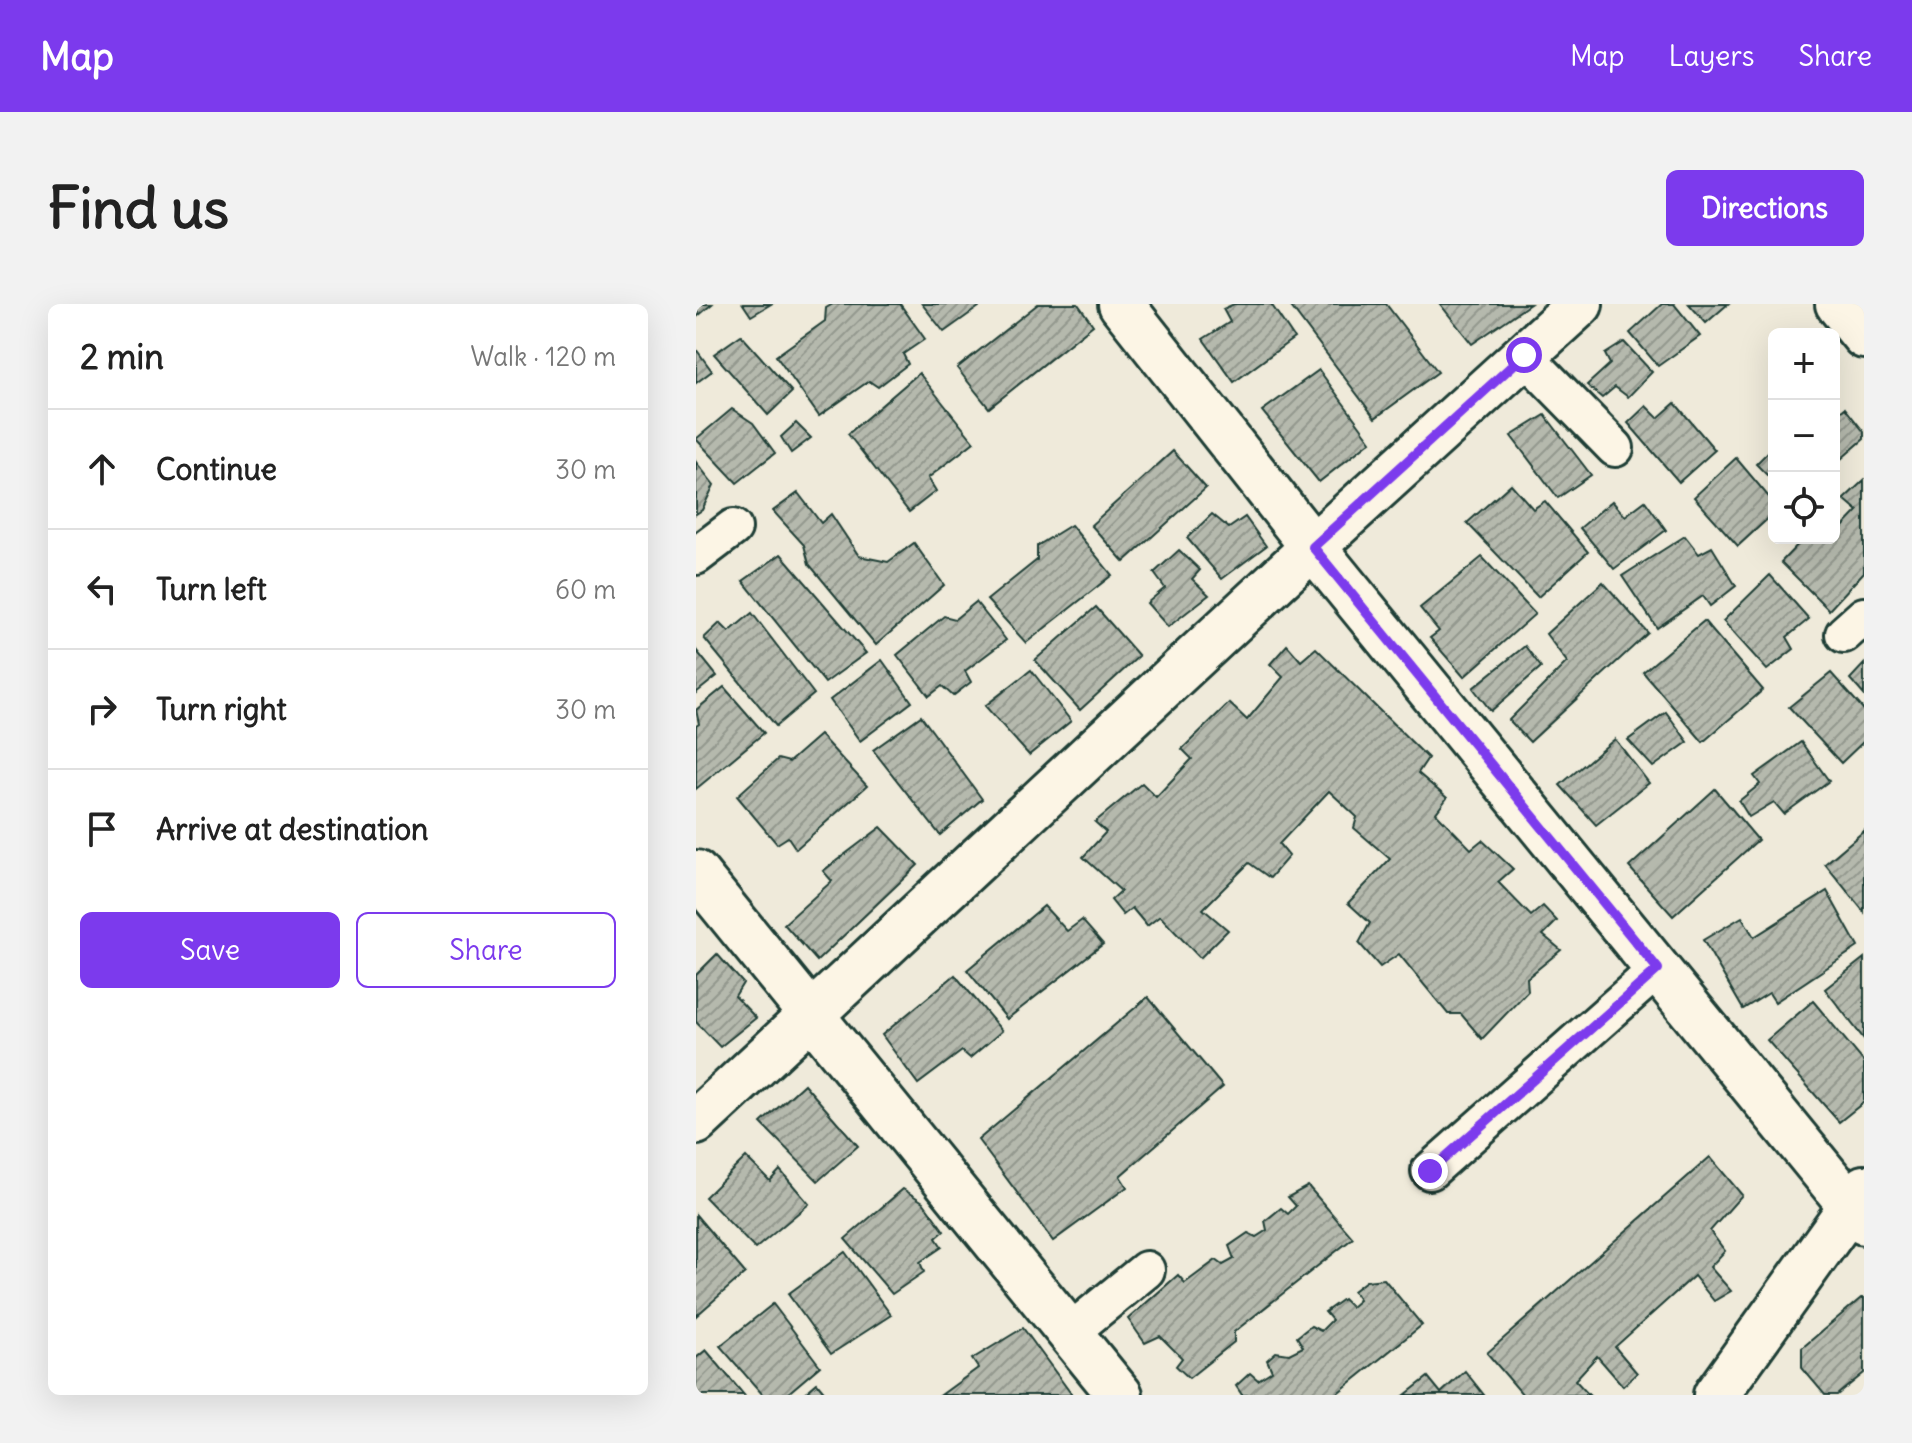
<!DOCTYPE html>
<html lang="en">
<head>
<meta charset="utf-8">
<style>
	:root { --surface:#fff; --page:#f2f2f2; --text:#222; --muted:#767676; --line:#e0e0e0; --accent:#7c3aed }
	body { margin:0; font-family:Delius,sans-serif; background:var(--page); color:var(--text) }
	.controls { position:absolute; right:24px; top:24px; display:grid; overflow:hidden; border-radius:12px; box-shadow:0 8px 32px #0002 }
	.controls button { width:72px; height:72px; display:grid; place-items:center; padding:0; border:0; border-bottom:2px solid var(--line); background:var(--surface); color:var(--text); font:40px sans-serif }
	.stop { position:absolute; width:24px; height:24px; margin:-18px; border:6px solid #7c3aed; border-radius:50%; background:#fff }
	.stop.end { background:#7c3aed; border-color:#fff; box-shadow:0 2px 8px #0008 }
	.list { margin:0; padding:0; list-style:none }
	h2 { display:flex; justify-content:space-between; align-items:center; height:104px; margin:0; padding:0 32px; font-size:34px }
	h2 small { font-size:26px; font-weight:400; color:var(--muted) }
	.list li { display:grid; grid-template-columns:52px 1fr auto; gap:24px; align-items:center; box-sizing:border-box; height:120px; padding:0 32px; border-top:2px solid var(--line) }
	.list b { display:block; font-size:30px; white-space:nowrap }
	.list em { font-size:26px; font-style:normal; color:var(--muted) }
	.actions { display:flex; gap:16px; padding:24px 32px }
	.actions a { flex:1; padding:18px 0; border:2px solid var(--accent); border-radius:12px; text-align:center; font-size:28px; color:var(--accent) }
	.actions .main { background:var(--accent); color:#fff }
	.icon { flex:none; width:44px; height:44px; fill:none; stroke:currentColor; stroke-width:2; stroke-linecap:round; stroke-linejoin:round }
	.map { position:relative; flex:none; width:1168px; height:1091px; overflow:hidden; border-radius:12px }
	header { display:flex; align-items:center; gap:48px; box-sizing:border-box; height:112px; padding:0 40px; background:var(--accent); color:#fff }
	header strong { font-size:38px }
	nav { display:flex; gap:44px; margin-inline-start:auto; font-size:28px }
	.intro { display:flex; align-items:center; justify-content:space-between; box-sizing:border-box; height:192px; padding:0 48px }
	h1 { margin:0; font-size:56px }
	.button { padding:20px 36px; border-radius:12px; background:var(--accent); color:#fff; font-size:28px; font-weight:700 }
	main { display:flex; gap:48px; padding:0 48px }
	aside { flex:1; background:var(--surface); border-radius:12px; box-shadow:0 8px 32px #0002 }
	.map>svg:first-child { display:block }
</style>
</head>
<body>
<header>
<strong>Map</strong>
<nav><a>Map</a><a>Layers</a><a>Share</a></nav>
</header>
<div class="intro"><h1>Find us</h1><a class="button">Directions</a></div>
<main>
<aside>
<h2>2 min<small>Walk · 120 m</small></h2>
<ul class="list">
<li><svg class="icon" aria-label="ahead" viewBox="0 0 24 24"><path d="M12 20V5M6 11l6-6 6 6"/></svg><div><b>Continue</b></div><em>30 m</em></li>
<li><svg class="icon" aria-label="left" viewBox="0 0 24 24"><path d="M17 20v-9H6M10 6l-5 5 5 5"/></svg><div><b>Turn left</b></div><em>60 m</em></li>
<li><svg class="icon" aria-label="right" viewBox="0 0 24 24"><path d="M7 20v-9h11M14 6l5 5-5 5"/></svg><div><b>Turn right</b></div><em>30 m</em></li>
<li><svg class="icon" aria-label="arrive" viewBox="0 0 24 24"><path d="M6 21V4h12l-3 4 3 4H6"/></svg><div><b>Arrive at destination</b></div></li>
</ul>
<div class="actions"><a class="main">Save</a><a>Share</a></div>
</aside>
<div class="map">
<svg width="1168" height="1091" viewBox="0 0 1168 1091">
	<defs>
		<pattern id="building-hatch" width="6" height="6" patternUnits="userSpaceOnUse" patternTransform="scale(2)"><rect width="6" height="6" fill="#b5b9ad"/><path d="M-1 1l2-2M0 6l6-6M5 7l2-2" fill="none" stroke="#93988e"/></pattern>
	</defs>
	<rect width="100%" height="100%" fill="#efeada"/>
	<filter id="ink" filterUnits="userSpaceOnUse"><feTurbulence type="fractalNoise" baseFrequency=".0125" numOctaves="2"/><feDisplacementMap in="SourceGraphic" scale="16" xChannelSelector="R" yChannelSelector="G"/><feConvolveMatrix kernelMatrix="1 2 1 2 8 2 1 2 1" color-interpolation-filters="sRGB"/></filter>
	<g filter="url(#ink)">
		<g fill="url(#building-hatch)" stroke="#1f3d34" stroke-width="2">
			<path d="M0 0H16L2 12Z"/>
			<path d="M47 0H75L55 12Z"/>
			<path d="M137 0H204L229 35 207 50 212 60 182 83 173 77 123 112 80 52 129 17 130 4Z"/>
			<path d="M226 0H287L248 28Z"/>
			<path d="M342 0H382L397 21 293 104 261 64Z"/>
			<path d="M538 0H575L598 34 538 78 507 35 534 18 527 5Z"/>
			<path d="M593 0H690L742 68 679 114Z"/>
			<path d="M744 0H834L776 40Z"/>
			<path d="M966 0H978L1004 32 962 62 934 29Z"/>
			<path d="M993 0H1032L1010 19Z"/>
			<path d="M45 31 96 88 72 111 18 50Z"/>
			<path d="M928 38 956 68 932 93 919 83 906 94 891 81 914 60 909 50Z"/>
			<path d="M0 45 16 67 0 79Z"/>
			<path d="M623 66 675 137 623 178 566 107Z"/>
			<path d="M223 69 278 138 232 174 240 187 213 208 152 130Z"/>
			<path d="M979 99 1019 146 983 178 932 119 950 102 962 114Z"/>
			<path d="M1149 104 1168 128V135L1138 161V113Z"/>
			<path d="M36 105 57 119 79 149 41 179 0 135Z"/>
			<path d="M849 111 895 171 862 194 815 132Z"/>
			<path d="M100 119 115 134 95 149 85 133Z"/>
			<path d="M1078 142V178L1060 160Z"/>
			<path d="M477 147 510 184 428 258 395 221Z"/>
			<path d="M1040 154 1078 199V209L1042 242 998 193Z"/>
			<path d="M0 158 18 181 6 206 0 210Z"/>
			<path d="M1168 176V268L1133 306 1085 258 1108 234H1138V228L1140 230 1162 207 1148 195Z"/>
			<path d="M815 180 837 205 849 197 892 248 842 293 771 219Z"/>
			<path d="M102 189 125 219 135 210 163 252 192 258 218 239 248 281 180 341 113 260 108 241 77 207Z"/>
			<path d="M916 197 929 212 949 197 970 226 918 265 884 224Z"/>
			<path d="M516 210 533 224 549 213 570 242 526 275 491 234Z"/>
			<path d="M375 221 416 271 330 339 291 296 341 256V242Z"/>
			<path d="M989 232 1003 250 1016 243 1040 282 1014 302 1007 292 961 324 926 272Z"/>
			<path d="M483 246 504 266 496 275 513 291 472 323 451 299 469 284 458 269Z"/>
			<path d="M85 250 170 349 129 379 47 277Z"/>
			<path d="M786 253 839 310 768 373 734 334 743 327 724 304Z"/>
			<path d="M1074 271 1113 315 1091 333 1098 345 1071 366 1027 317Z"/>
			<path d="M907 278 952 329 834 438 813 416 871 358 850 330Z"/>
			<path d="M280 298 310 336 269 367 275 378 257 392 246 382 233 392 201 351 248 312 259 315Z"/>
			<path d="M400 303 443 352 384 406 339 356Z"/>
			<path d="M56 309 118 390 80 422 8 334 24 319 33 328Z"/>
			<path d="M1008 317 1067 386 1007 438 947 368Z"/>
			<path d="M591 341 605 357 620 344 732 454 722 469 751 494 740 509 775 545 786 536 817 565 802 578 835 612 847 602 861 617 847 631 865 646 831 674 832 687 786 735 765 710H752L703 650 684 663 663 639 674 619 652 599 694 555 658 524 661 513 633 487 583 540 593 552 574 574 553 559 507 605 532 626 504 654 464 612 451 622 436 604 427 611 415 596 425 587 387 553 410 528 399 518 446 479 460 493 496 455 486 445 533 399 551 416 587 373 574 360Z"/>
			<path d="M829 342 845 363 795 407 777 384Z"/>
			<path d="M0 346 21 372 0 389Z"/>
			<path d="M186 356 216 398 164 437 134 396Z"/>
			<path d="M1168 360V391L1154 375Z"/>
			<path d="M335 366 375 417 333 451 289 402Z"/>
			<path d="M1135 369 1168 406V437L1145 459 1093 403Z"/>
			<path d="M28 383 68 429 0 485V422L3 420 0 406Z"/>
			<path d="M970 408 992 438 957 463 932 436Z"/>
			<path d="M225 412 286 495 244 531 177 446Z"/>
			<path d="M124 431 171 482 100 545 92 533 81 540 41 492 82 455 93 458Z"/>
			<path d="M919 435 953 479 900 521 864 481Z"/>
			<path d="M1105 438 1133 477 1088 510 1078 498 1053 513 1043 497 1064 480 1058 472Z"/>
			<path d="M1019 485 1062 536 977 612 933 563Z"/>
			<path d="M185 523 222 561 121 657 88 620 136 577 127 567Z"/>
			<path d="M1168 527V608L1129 560Z"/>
			<path d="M1131 587 1162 643 1079 698 1073 689 1047 705 1007 636 1046 613 1058 633Z"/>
			<path d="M348 602 371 627 386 616 407 640 311 715 271 666Z"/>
			<path d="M21 650 47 679 39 692 60 714 24 743 0 718V671Z"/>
			<path d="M1168 654V735L1129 685Z"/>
			<path d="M259 671 306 727 274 754 266 747 222 780 186 731Z"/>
			<path d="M452 693 527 783 424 872 431 883 357 937 282 836Z"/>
			<path d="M1117 697 1168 758V798L1143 818 1071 736Z"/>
			<path d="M108 780 162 842 122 877 65 819Z"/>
			<path d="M50 853 74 877 84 866 113 900 59 945 9 893Z"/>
			<path d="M1014 853 1046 891 1014 927 1029 947 1014 963 1035 987 1018 997 998 972 919 1043 941 1069 927 1082 901 1052 879 1076 893 1091H827L791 1049Z"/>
			<path d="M612 882 657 934 538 1028V1038L493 1074 480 1062 486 1054 464 1032 449 1039 432 1015 482 971 489 979 520 956 527 961 538 955 533 942 552 929 560 933 571 926 569 917 585 904 592 910 600 902 592 893Z"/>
			<path d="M207 885 227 898 248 927 240 934 246 943 224 958 228 968 196 990 149 935Z"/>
			<path d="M0 911 49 969 0 1012Z"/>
			<path d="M149 948 195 1011 135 1050 92 990Z"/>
			<path d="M688 975 726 1021 639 1091H546L540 1082 554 1069 562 1076 576 1067 571 1056 580 1048 593 1050 607 1043 601 1033 615 1022 625 1027 636 1016 629 1008 647 995 655 1003 663 996 657 987 670 977Z"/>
			<path d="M1165 994H1168V1069L1141 1091H1129L1106 1064V1044Z"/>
			<path d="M77 1000 124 1062 90 1091H67L24 1042Z"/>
			<path d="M327 1024 376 1091H245L282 1064 276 1055Z"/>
			<path d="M10 1046 48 1091H0V1054Z"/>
			<path d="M769 1067 788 1091H709L732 1073 745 1089Z"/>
			<path d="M121 1079 131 1091H107Z"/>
		</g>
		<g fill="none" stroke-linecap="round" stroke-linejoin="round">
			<g stroke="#1f3d34" stroke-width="42">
				<g id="lane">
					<path d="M828 51 919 144"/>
					<path d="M0 252 37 224"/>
					<path d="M1148 330 1168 312"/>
					<path d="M734 867 962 665"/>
					<path d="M373 1029 450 966"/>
				</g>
			</g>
			<g stroke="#1f3d34" stroke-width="50">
				<g id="street">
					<path d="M425 0 617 243 1168 918"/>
					<path d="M0 569 424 1091"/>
					<path d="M0 818 617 243 884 0"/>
					<path d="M1020 1091 1168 884"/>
				</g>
			</g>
			<g stroke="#1f3d34" stroke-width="50">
				<path id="secondary" d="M1142 0 1168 32"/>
			</g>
			<use href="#lane" stroke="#fcf5e5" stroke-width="36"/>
			<use href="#street" stroke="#fcf5e5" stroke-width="44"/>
			<use href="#secondary" stroke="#fcf5e5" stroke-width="44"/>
		</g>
	</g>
	<g fill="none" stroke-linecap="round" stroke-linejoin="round" filter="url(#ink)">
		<path stroke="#7c3aed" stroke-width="10" d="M734 867 962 665 617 243 828 51"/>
	</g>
</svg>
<div class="controls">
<button>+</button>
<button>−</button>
<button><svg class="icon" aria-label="locate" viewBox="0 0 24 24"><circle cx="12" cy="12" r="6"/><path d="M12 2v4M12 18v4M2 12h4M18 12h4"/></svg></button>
</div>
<div class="stop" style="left:828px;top:51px"></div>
<div class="stop end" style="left:734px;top:867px"></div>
</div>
</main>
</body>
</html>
